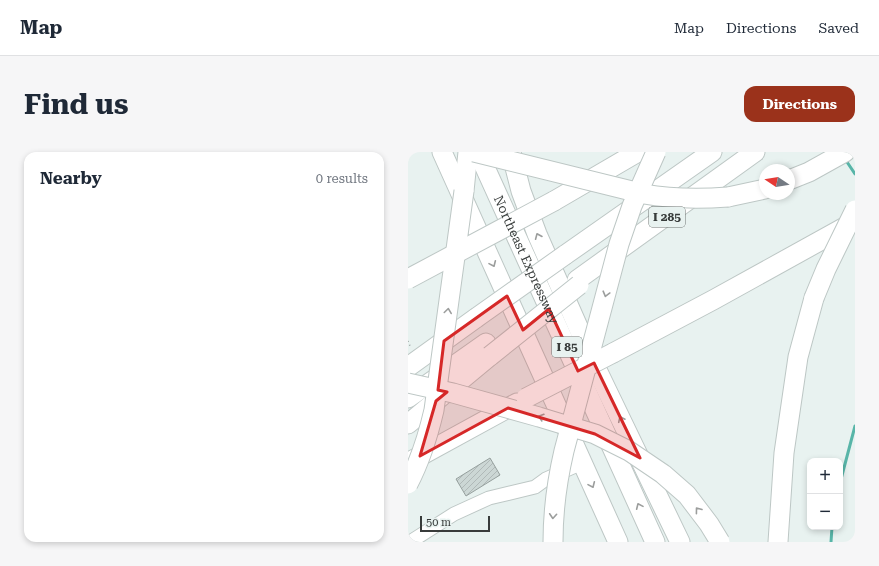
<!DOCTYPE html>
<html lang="en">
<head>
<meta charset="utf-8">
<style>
	:root { --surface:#fff; --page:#f6f6f7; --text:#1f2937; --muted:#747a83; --line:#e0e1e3; --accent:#9b321b }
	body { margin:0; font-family:"Roboto Serif",serif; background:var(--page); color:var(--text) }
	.controls { position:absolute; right:12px; bottom:12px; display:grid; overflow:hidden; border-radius:8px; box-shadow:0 2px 6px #0003 }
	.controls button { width:36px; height:36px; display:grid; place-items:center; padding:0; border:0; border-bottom:1px solid var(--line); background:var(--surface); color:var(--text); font:20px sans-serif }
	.compass { position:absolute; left:351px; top:12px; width:36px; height:36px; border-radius:50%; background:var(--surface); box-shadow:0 2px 6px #0003; rotate:282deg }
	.scale { position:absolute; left:12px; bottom:10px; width:70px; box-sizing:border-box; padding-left:4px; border:2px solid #383c3b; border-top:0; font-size:11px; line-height:14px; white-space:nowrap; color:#383c3b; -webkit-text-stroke:3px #e8f2f0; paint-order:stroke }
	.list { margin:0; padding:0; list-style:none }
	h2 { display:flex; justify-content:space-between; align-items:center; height:52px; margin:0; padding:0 16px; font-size:17px }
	h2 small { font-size:13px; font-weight:400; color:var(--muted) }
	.map { position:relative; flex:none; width:447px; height:390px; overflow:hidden; border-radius:12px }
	header { display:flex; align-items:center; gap:24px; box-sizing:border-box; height:56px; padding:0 20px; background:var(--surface); border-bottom:1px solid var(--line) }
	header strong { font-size:19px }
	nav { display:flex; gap:22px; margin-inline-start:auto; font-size:14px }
	.intro { display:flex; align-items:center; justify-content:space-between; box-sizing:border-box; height:96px; padding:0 24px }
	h1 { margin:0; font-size:28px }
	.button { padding:10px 18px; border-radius:12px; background:var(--accent); color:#fff; font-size:14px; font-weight:700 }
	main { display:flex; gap:24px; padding:0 24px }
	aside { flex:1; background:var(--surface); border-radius:12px; box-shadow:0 2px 6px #0003 }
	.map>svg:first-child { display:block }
</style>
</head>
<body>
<header>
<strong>Map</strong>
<nav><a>Map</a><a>Directions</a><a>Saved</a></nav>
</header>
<div class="intro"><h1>Find us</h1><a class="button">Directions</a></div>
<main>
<aside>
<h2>Nearby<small>0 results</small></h2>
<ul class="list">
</ul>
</aside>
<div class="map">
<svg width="447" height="390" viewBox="0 0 447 390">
	<defs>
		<pattern id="building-hatch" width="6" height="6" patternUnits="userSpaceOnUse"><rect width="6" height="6" fill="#ccd7d5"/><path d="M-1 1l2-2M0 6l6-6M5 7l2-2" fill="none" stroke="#b0b9b8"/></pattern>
	</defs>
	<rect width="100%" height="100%" fill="#e8f2f0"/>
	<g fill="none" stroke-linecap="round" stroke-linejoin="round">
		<g stroke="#58b5a8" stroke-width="3">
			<path d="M437 7 447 22"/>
			<path d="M432 331 447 274"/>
			<path d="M423 390 424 375"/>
		</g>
	</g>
	<path fill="url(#building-hatch)" stroke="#96a09e" d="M82 306 92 323 58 344 48 327Z"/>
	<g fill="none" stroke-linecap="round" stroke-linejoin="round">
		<g stroke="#bdc7c5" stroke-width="15">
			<path id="minor" d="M2 390 46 362 81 346 127 335 138 327 174 311"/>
		</g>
		<g stroke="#bdc7c5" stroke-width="21">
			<g id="highway">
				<path d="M34 0 210 390"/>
				<path id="s1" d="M70 0 247 390"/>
				<path d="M103 0 113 39 129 82 190 220 272 390"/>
				<path d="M381 28 401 20 437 0"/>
				<path d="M56 39 60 0"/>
				<path d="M320 45 357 37"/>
				<path d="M146 49 230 0"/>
				<path d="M157 103 304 0"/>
				<path d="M169 128 347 0"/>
				<path d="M205 201 305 148 446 70"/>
				<path d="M0 215 68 166"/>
				<path d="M0 246 78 191"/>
				<path d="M0 272 82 204"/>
				<path d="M3 309 109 251"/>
				<path d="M370 390 376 301 390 205 406 146"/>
			</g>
		</g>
		<g stroke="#989f9d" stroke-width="1.5" stroke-dasharray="1 3" stroke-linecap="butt">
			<path d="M0 1 2 0"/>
			<path d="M0 189 3 196"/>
		</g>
		<use href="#minor" stroke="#fff" stroke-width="13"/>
		<use href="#highway" stroke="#fff" stroke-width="19"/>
		<g stroke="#bdc7c5" stroke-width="21" stroke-linecap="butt">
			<g id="highway-bridge">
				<path d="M66 0 236 42C264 47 292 47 320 45"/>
				<path d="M0 127 146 49"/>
				<path d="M406 146 418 117 447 58"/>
				<path d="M68 166 157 103"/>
				<path d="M82 204 171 133"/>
				<path d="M0 231 45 241 131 265 187 282 221 299 255 322 279 343 301 372 312 390"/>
				<path d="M118 246 205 201"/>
				<path d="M0 332C12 309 20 284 26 258L56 39"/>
				<path d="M145 390C145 359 149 329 156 299L211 92 224 54 248 0"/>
			</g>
		</g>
		<use href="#highway-bridge" stroke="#fff" stroke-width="19"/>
	</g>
	<defs><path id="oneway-chevron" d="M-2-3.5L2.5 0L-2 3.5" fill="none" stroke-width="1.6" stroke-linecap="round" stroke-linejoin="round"/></defs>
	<g stroke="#9c9e9d">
		<use href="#oneway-chevron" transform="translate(130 84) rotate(-113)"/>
		<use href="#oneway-chevron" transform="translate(85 112) rotate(66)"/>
		<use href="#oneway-chevron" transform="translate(198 142) rotate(105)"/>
		<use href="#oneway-chevron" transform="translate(40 159) rotate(-82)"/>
		<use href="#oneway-chevron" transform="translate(133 265) rotate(-163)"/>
		<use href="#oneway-chevron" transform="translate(213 267) rotate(-116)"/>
		<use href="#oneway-chevron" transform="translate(184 333) rotate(66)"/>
		<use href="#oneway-chevron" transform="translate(231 354) rotate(-114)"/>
		<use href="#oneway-chevron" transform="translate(290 358) rotate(-127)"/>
		<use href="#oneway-chevron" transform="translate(145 364) rotate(94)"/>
	</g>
	<path fill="#d62828" fill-opacity="0.2" stroke="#d62828" stroke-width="3" stroke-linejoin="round" d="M99 144 115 178 141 157 170 219 186 211 232 306 187 282 100 256 12 304 28 249 39 240 30 238 36 189Z"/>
	<g text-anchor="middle" stroke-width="4" stroke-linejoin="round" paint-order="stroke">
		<g fill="#e8f2f0" stroke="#6d7371" stroke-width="1">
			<rect x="241" y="55" width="36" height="20" rx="3"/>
			<rect x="144" y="185" width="30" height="20" rx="3"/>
		</g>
		<g font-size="12" font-weight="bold" fill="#383c3b">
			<text x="259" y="69">I 285</text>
			<text x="159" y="199">I 85</text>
		</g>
		<g font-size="13" fill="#383c3b" stroke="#e8f2f0">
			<text dy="5" stroke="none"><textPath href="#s1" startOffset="118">Northeast Expressway</textPath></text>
		</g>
	</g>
</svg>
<div class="controls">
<button>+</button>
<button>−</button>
</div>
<svg class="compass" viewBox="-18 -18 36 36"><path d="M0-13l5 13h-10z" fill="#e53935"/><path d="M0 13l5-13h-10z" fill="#747a83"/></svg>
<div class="scale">50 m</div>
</div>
</main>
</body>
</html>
